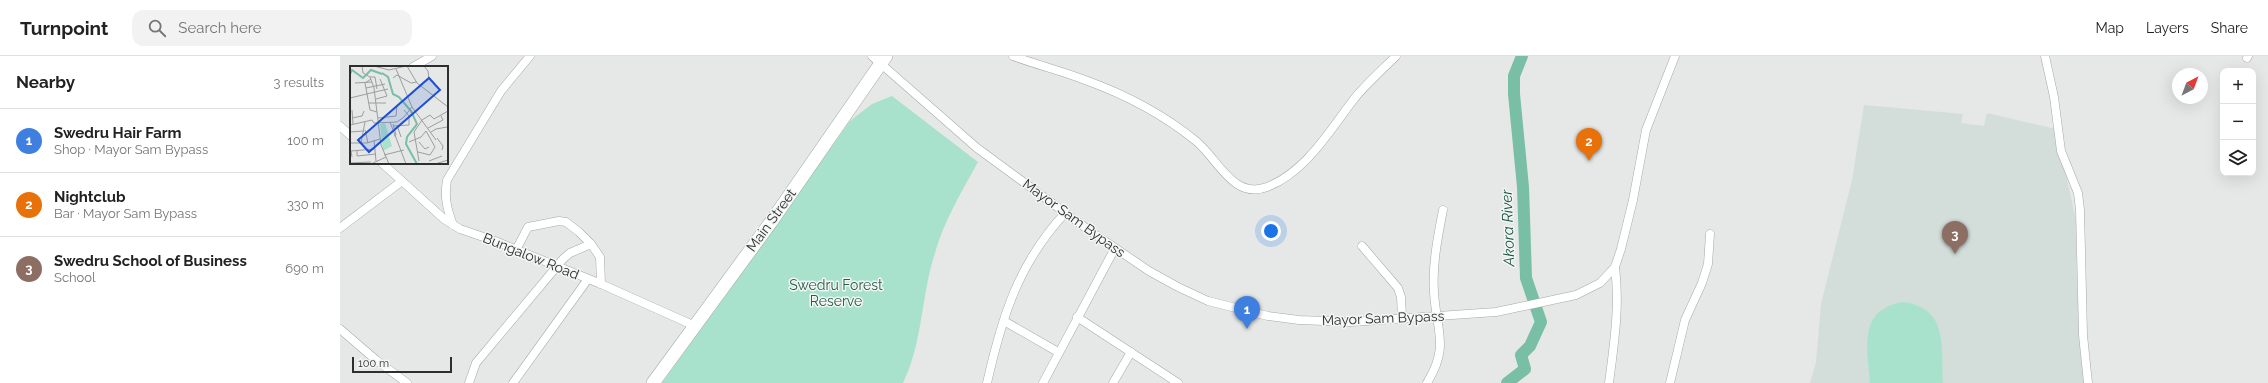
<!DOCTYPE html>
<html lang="en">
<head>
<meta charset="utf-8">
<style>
	:root { --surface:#fff; --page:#f2f2f2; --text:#222; --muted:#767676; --line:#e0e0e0; --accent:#0f766e }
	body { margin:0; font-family:Raleway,sans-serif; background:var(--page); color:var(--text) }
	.controls { position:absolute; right:12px; top:12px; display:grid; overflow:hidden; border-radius:8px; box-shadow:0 4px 16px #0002 }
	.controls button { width:36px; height:36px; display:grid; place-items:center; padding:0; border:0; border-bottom:1px solid var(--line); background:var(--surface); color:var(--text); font:20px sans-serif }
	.compass { position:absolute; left:1832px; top:12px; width:36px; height:36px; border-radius:50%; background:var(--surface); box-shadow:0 4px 16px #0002; rotate:41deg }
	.scale { position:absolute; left:12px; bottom:10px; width:100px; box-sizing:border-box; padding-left:4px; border:2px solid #2d2e2e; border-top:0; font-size:11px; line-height:14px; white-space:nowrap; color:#2d2e2e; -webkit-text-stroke:3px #f2f6f4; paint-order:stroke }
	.you { position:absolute; left:931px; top:175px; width:14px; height:14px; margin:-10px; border:3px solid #fff; border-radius:50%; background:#1a73e8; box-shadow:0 0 0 6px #1a73e833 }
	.badge { display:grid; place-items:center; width:26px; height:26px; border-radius:50%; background:var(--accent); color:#fff; font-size:13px; font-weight:700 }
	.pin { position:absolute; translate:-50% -33px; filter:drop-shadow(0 1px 2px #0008) }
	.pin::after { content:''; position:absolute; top:21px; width:14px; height:12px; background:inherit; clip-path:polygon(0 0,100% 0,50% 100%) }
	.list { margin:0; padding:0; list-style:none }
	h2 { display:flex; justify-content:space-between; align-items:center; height:52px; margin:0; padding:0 16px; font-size:17px }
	h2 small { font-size:13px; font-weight:400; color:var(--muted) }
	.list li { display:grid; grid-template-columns:26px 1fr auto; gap:12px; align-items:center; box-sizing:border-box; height:64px; padding:0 16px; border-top:1px solid var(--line) }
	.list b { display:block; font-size:15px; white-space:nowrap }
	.list p { margin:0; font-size:13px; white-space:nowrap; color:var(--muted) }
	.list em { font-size:13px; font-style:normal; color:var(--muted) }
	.icon { flex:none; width:22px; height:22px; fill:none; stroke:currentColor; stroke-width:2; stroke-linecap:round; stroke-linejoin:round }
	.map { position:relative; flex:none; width:1928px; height:327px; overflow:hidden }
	header { display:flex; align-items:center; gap:24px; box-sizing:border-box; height:56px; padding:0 20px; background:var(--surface); border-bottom:1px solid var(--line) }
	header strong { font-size:19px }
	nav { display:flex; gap:22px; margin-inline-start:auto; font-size:14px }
	.search { width:280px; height:36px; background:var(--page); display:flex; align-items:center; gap:10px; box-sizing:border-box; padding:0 14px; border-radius:12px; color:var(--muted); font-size:15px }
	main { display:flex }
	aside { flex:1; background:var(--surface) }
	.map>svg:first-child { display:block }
</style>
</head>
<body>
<header>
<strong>Turnpoint</strong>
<div class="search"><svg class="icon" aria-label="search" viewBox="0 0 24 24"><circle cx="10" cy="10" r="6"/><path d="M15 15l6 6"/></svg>Search here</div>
<nav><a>Map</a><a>Layers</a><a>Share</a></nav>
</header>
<main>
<aside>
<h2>Nearby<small>3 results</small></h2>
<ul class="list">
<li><span class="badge" style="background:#3f7fe0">1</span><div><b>Swedru Hair Farm</b><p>Shop · Mayor Sam Bypass</p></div><em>100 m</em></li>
<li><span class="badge" style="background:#e8710a">2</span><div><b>Nightclub</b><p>Bar · Mayor Sam Bypass</p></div><em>330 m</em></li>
<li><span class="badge" style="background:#8d6e63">3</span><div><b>Swedru School of Business</b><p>School</p></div><em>690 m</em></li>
</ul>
</aside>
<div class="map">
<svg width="1928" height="327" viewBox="0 0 1928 327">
	<rect width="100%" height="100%" fill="#e5e8e7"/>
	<path fill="#d3deda" d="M1524 49 1623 58 1621 67 1644 70 1647 57 1716 73 1736 165 1737 231 1746 327H1470L1476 306 1481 248 1512 124Z"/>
	<g fill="#a9e2cc">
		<path d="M552 40 638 106C622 135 604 165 595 197 581 240 583 286 563 327H322L510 65 532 48Z"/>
		<path d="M1562 246C1609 251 1601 291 1603 327H1530C1528 292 1517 255 1562 246Z"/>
	</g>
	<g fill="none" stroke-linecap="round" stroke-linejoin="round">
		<path stroke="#79bfa6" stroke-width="12" d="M1167 327 1185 313 1181 299 1190 290 1201 266 1186 222 1183 131 1174 38V20L1182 0"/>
		<g stroke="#a6a9a8" stroke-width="9">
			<g id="street">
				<path d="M532 0 637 92 750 175 809 215 838 231 868 245 928 260 959 264 1011 266 1156 256 1236 239 1260 227 1275 211 1281 193 1293 144 1306 74 1335 0"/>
				<path d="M673 0C697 9 722 15 745 24 784 38 824 59 856 85 878 103 893 144 927 131 966 116 990 74 1014 43 1026 28 1042 14 1056 0"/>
				<path d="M1705 0 1714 41 1721 95 1738 137 1740 154 1743 279 1748 327"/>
				<path d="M1907 2 1908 0"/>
				<path d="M73 11 92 0"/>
				<path d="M0 70 11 80"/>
				<path d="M42 107 104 163 120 173 155 185 261 228 355 270"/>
				<path d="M113 169C107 153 104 141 107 124L161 35 190 0"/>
				<path d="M0 172 62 125"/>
				<path d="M1022 190 1058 232 1061 241 1062 262"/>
				<path d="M176 194 188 171 219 165 226 166 239 176 251 188 260 201 261 228"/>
				<path d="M737 261 838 327"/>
				<path d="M664 265 718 296"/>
				<path d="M0 273 36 304 67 327"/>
				<path d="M129 327 136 307 223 203 230 197 251 188"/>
				<path d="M173 327 248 223"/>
				<path d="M647 327C662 261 678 208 725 157"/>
				<path d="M703 327 775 192"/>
				<path d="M773 327 791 296"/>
				<path d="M1087 327C1110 290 1096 274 1094 236 1092 209 1098 180 1103 154"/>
				<path d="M1269 327C1274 288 1280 250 1275 211"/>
				<path d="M1330 327 1345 264 1362 227 1368 208 1370 178"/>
			</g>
		</g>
		<g stroke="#a6a9a8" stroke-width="14">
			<path id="primary" d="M313 327 431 166 546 0"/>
		</g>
		<use href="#street" stroke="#fff" stroke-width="8"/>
		<use href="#primary" stroke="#fff" stroke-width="13"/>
	</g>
	<g text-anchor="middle" stroke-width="3" stroke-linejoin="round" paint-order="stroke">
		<g font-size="14" fill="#2d2e2e" stroke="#f2f6f4">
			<text transform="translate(734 162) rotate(36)" y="5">Mayor Sam Bypass</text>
			<text transform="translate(431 164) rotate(-54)" y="5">Main Street</text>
			<text transform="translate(191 200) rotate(22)" y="5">Bungalow Road</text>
			<text transform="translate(1043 262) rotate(-2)" y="5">Mayor Sam Bypass</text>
		</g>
		<g font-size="14" fill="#255c4b" stroke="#f2f6f4">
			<text x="496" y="234">Swedru Forest<tspan x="496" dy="16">Reserve</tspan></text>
		</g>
		<g font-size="15" font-style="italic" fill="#1a5342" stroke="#f2f6f4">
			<text transform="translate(1168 172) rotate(-92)" y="5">Akora River</text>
		</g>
	</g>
	<g transform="translate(10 10)">
		<rect width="98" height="98" fill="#e5e8e7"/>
		<path d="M35 57 42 80 33 85 30 58Z" fill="#a9e2cc"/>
		<path fill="none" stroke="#79bfa6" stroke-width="2" d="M32 7 38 11 43 28 49 31 61 45 67 58 57 71 56 78 67 98M0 8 2 4 13 12 21 4 32 8"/>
		<path fill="none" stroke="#9b9e9d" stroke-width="1" d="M12 0 13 7 20 11 24 22 31 79 39 98M24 0 39 4 56 0M57 0 67 17 98 41M74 0 78 5 79 13M46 3 62 41 86 74M20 11H25L27 23M43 12 47 9 61 17 67 16M21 13 15 17 20 44 27 46M5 17 22 16M16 22 35 18M25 26 38 23M0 32 25 26M26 33 37 30 30 13M19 37H36M2 44 3 58M2 52 12 50 14 45M28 52 46 50 47 39M72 54 80 49 84 53 98 45M40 56 56 98M43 58 46 69 44 70M0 59 22 54 24 57 47 56 54 51 62 41M47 59 51 71M44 60 59 59V50L54 44M78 62 93 54 91 50M15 64 18 77M0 66 13 65M81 66 86 63 97 61M87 72 93 80 92 84M24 74 26 95M59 76 71 71 76 65M69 76 75 83 79 81M0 77H17L30 73M11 77 15 56M7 85V90L26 88M68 86 80 89 85 81 76 65M34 89 54 84M2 91 1 85 25 83M69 95 64 66 72 54M79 95 92 90M0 97 21 96M21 98 36 91M85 98 98 94"/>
		<path fill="#1d4ed8" fill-opacity="0.15" stroke="#1d4ed8" stroke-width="2" d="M79 12 90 24 19 86 8 74Z"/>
		<rect width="98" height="98" fill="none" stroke="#2d2e2e" stroke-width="2"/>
	</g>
</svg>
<div class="controls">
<button>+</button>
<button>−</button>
<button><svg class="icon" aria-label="layers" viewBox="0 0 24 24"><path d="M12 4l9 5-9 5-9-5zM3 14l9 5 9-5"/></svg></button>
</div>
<svg class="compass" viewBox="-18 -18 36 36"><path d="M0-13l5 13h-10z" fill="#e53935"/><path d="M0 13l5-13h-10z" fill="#767676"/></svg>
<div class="scale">100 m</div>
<div class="you"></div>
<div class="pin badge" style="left:907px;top:273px;background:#3f7fe0">1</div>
<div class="pin badge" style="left:1249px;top:105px;background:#e8710a">2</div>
<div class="pin badge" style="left:1615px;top:198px;background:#8d6e63">3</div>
</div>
</main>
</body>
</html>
